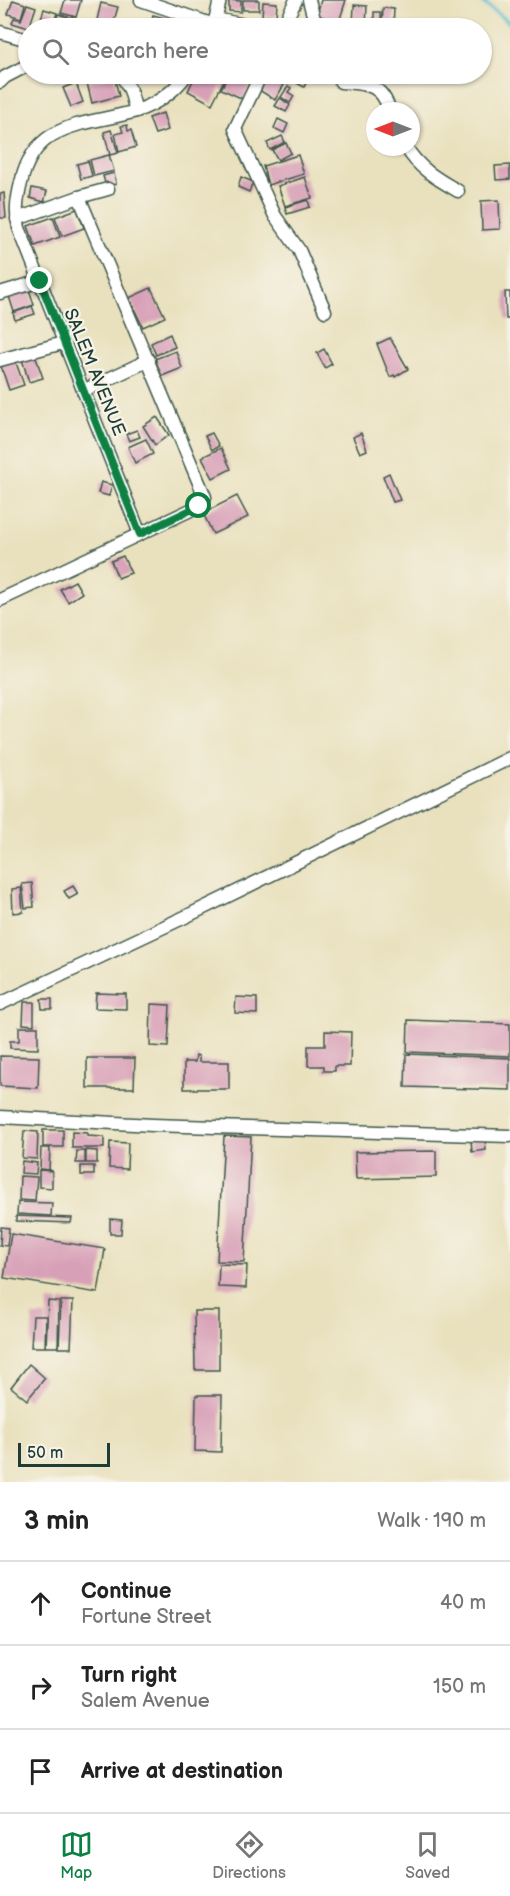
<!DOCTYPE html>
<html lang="en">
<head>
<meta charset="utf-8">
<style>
	:root { --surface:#fff; --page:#f6f6f6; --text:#222; --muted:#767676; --line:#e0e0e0; --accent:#0b8043 }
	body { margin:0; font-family:"Balsamiq Sans",sans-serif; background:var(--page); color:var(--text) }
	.compass { position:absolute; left:366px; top:102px; width:54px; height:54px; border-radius:50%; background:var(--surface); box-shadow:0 2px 4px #0004; rotate:270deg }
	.scale { position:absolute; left:18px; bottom:15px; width:92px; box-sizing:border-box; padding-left:6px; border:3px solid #1f3d34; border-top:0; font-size:16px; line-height:21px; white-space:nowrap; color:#1f3d34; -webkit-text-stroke:4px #f7f3e8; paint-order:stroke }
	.stop { position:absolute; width:18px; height:18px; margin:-14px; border:4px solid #0b8043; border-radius:50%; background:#fff }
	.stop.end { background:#0b8043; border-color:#fff; box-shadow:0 2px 6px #0008 }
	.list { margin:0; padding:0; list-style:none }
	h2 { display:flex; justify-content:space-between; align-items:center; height:78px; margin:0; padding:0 24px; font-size:26px }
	h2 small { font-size:20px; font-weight:400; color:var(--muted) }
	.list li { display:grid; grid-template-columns:39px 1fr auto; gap:18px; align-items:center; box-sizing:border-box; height:84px; padding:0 24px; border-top:2px solid var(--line) }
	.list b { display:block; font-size:22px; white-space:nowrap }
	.list p { margin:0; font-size:20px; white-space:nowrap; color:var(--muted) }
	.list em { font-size:20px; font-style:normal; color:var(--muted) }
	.icon { flex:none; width:33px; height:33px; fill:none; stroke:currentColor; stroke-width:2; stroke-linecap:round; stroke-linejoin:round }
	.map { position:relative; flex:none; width:510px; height:1482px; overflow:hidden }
	.search { position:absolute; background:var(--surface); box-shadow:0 2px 4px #0004; left:18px; right:18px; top:18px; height:66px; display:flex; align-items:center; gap:15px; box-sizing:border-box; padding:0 21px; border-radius:33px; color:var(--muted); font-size:22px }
	.sheet { height:330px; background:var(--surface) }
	nav { display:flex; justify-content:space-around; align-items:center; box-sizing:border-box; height:84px; border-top:2px solid var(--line); background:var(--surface); font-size:16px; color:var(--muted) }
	nav a { display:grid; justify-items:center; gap:3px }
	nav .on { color:var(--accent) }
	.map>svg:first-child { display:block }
</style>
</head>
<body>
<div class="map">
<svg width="510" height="1482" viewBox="0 0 510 1482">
	<rect width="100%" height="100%" fill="#f7f3e8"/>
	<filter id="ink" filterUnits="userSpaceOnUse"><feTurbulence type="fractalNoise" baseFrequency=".0167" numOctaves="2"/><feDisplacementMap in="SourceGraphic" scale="12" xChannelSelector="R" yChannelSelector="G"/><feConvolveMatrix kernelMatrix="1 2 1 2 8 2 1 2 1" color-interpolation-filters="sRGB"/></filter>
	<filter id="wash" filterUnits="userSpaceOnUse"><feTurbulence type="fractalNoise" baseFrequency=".008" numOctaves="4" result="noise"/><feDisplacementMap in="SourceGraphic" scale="24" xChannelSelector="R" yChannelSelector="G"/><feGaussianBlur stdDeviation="1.35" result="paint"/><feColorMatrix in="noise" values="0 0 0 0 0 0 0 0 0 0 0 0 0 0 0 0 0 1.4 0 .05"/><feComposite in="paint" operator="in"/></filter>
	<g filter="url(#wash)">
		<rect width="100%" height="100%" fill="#e9e1be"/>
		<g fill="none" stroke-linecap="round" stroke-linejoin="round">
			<path stroke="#59bfd6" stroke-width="4" d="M480 0 510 23"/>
		</g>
		<g id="blocks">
			<g fill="#d8a0b7">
				<path d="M13 0 25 4 21 18 8 14Z"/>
				<path d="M65 0H81L76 17 61 13Z"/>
				<path d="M229 0 241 1V12L229 11Z"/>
				<rect x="243" y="0" width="16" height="10"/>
				<path d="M321 0H346L339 22 317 15Z"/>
				<path d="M263 2 277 3 276 17 262 16Z"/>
				<path d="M101 3 118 7 112 28 96 24Z"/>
				<path d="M27 4 36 7 29 28 12 23 14 18 21 20Z"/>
				<path d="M354 5 367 6 366 25H353Z"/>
				<path d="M383 8 394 9 393 27H382Z"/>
				<path d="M44 9 57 13 52 28H38Z"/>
				<rect x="374" y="12" width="7" height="15"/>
				<path d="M58 14 74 19 71 28H54Z"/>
				<path d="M153 15 169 19 167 28H151Z"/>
				<path d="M196 74 218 75 227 74 212 104 188 91Z"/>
				<path d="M229 74H244L253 78 243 99 221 89Z"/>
				<path d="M292 74H311L304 87 289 79Z"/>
				<path d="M114 76 119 96 92 103 87 83Z"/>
				<path d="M267 76 284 85 275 100 259 90Z"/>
				<path d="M76 83 83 102 71 107 63 88Z"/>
				<path d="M288 86 291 88 288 92 294 96 290 103 281 97Z"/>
				<path d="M280 98 290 105 286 112 275 106Z"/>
				<path d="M163 113 168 130 155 134 149 118Z"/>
				<path d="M278 119 288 124 284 133 274 128Z"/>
				<path d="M127 125 128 131 131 130 136 147 119 152 115 134 123 132 121 126Z"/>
				<path d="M111 130 118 153 110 155 104 132Z"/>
				<path d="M282 136 285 142 270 150 267 143Z"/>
				<path d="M286 143 291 153 278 160 272 150Z"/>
				<path d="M109 155 114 171 94 176 90 160Z"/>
				<path d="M298 155 304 174 268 185 263 166Z"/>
				<path d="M88 161 92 176 81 179 77 164Z"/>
				<path d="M510 165V179L496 180 495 166Z"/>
				<path d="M114 173 116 184 106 186 103 176Z"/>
				<path d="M241 177 253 182 249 192 238 187Z"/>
				<path d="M305 177 312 198 285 206 278 186Z"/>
				<path d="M32 188 47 191 44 202 30 198Z"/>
				<path d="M4 193 6 218H0V194Z"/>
				<path d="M308 200 310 207 287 214 285 207Z"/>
				<path d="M499 200 500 229 482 230 481 201Z"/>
				<path d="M77 209 84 228 62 236 55 217Z"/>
				<path d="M53 217 60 237 35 246 28 226Z"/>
				<path d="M28 286 34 305 14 312 8 293Z"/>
				<path d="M151 288 165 317 143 327 129 298Z"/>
				<path d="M505 292H510V319H506Z"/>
				<path d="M32 306 35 314 15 320 13 313Z"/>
				<path d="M170 334 175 347 156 355 151 343Z"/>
				<path d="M390 338 408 369 395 377 394 375 390 377 377 344Z"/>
				<path d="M324 349 332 364 325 368 317 353Z"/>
				<path d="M176 351 182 368 162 376 155 359Z"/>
				<path d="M34 352 43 378 29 382 21 356Z"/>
				<path d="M14 357 24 385 9 390 0 363Z"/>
				<path d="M157 417 169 435 155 445 143 426Z"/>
				<path d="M137 430 140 437 129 441 126 434Z"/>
				<path d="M212 433 219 446 212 450 205 436Z"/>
				<path d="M361 433 367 450 360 453 353 437Z"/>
				<path d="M146 439 153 454 135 463 128 447Z"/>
				<path d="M221 448 231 469 213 478 202 457Z"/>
				<path d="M389 473 400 500 393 502 383 476Z"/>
				<path d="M101 482 112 485 109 496 98 493Z"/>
				<path d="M237 496 248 517 213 534 203 513Z"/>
				<path d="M123 556 131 573 118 578 111 561Z"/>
				<path d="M75 581 82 593 68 602 60 589Z"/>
				<path d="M32 883 34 907 25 908 22 884Z"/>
				<path d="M73 886 78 894 69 899 64 891Z"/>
				<path d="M21 888 23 912 13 913 12 889Z"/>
				<path d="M96 993 126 994V1009L95 1008Z"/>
				<path d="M236 997 257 998V1014L235 1013Z"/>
				<path d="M41 999H52V1009H42Z"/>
				<path d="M24 1002H34V1025L23 1024Z"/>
				<path d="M151 1004 170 1005 168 1047 150 1046Z"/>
				<path d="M408 1020 510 1024V1056L407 1052Z"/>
				<path d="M19 1027H38V1049L10 1048V1041H19Z"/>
				<path d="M325 1031 351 1032 350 1066H335V1071H324V1066H308V1046H325Z"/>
				<path d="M406 1054 510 1058V1090L405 1087Z"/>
				<path d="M196 1055 199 1056V1062H229V1089H184V1062H195Z"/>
				<path d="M0 1056 39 1057 38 1088 0 1086Z"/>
				<path d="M87 1058H135L134 1088H87Z"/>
				<rect x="43" y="1130" width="20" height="17"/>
				<path d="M24 1131 38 1132 37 1159 22 1158Z"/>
				<path d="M72 1132 87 1133V1136L104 1137V1148H72Z"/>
				<path d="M224 1136 251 1137 244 1262 217 1261Z"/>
				<path d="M485 1138 486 1150 472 1152 471 1140Z"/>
				<path d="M110 1142 128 1143 127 1169 109 1168Z"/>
				<path d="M41 1148H50L49 1170 40 1169Z"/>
				<path d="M86 1150 97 1151V1163H86Z"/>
				<path d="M77 1151H85V1163H76Z"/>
				<path d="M436 1151V1177L356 1179 355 1152Z"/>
				<path d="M22 1161 37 1163 36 1174 21 1173Z"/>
				<rect x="81" y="1166" width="13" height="9"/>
				<path d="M39 1170 52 1171V1188L39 1187Z"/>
				<path d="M20 1176 37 1177 35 1201 19 1200Z"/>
				<path d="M18 1202 52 1203 51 1216 17 1214Z"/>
				<path d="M16 1216 72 1218 71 1223 16 1221Z"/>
				<path d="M110 1219 122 1220 121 1234H110Z"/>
				<path d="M1 1227 9 1228 7 1246 0 1245Z"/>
				<path d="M11 1234 105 1249 98 1293 4 1278Z"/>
				<path d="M219 1264 247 1265 246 1288 218 1287Z"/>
				<path d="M48 1301 59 1302 58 1347H46Z"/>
				<path d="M61 1301H73L71 1348H59Z"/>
				<path d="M194 1311H219V1370H195Z"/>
				<path d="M33 1316H46L45 1347H31Z"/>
				<path d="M29 1364 45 1378 27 1400 11 1387Z"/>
				<path d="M196 1395H222L221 1452 195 1451Z"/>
			</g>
		</g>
	</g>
	<g filter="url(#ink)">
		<use href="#blocks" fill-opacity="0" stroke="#3d5649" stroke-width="1.5"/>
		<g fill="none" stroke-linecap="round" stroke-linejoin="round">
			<g stroke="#3d5649" stroke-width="15">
				<g id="minor">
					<path d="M141 0 214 25"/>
					<path d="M309 0 314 19 320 28"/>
					<path d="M215 19 260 28"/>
					<path d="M214 25 220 0"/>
					<path d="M282 28 296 0"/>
					<path d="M0 32 28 40"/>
					<path d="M121 74 130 90 136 111"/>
					<path d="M261 74 235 129 275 216 299 250 325 311"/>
					<path d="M336 74 341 82C367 84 381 83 390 111"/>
					<path d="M0 82 5 77 28 65"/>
					<path d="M406 147C418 168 437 179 458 191"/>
					<path d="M17 219 79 197"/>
					<path d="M0 293 40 281"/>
					<path d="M0 360 63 343"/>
					<path d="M83 391 149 360"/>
					<path d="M140 534 19 228C15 212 17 199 21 183 35 119 88 126 136 111 157 104 174 92 187 74"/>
					<path d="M0 600 199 506 205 497 79 197 108 189"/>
					<path d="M0 1004 187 916 510 758"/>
					<path d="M0 1117 153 1125 510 1136"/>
				</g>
			</g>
			<use href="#minor" stroke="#fff" stroke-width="12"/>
		</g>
	</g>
	<g fill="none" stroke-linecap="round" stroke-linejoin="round" filter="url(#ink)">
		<path stroke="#0b8043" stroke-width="8" d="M40 281 140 534 199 506"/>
	</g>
	<g text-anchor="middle" stroke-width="4.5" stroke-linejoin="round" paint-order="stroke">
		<g font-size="18" fill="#1f3d34" stroke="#f7f3e8">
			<text transform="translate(95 372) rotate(68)" y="6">SALEM AVENUE</text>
		</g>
	</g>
</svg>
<svg class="compass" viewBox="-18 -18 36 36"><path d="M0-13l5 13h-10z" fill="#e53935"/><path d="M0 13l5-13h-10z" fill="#767676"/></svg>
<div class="scale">50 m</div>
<div class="stop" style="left:199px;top:506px"></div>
<div class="stop end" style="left:40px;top:281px"></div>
<div class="search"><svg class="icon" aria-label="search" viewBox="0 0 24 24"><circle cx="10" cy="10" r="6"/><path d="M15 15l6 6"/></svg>Search here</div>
</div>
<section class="sheet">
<h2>3 min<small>Walk · 190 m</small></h2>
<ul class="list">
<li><svg class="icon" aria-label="ahead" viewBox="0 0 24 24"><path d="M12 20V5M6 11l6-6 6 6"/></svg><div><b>Continue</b><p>Fortune Street</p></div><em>40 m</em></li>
<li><svg class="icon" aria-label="right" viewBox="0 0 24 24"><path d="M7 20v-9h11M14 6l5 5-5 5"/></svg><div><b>Turn right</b><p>Salem Avenue</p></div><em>150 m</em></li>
<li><svg class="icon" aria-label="arrive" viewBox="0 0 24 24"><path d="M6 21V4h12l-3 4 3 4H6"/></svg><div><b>Arrive at destination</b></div></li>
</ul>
</section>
<nav>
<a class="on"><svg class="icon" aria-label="map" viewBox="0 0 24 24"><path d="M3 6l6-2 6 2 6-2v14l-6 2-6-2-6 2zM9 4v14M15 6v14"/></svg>Map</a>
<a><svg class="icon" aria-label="directions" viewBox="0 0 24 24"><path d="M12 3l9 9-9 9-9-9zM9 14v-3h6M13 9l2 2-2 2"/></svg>Directions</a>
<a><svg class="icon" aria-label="saved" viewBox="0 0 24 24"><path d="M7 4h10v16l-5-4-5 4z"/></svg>Saved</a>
</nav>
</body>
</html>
